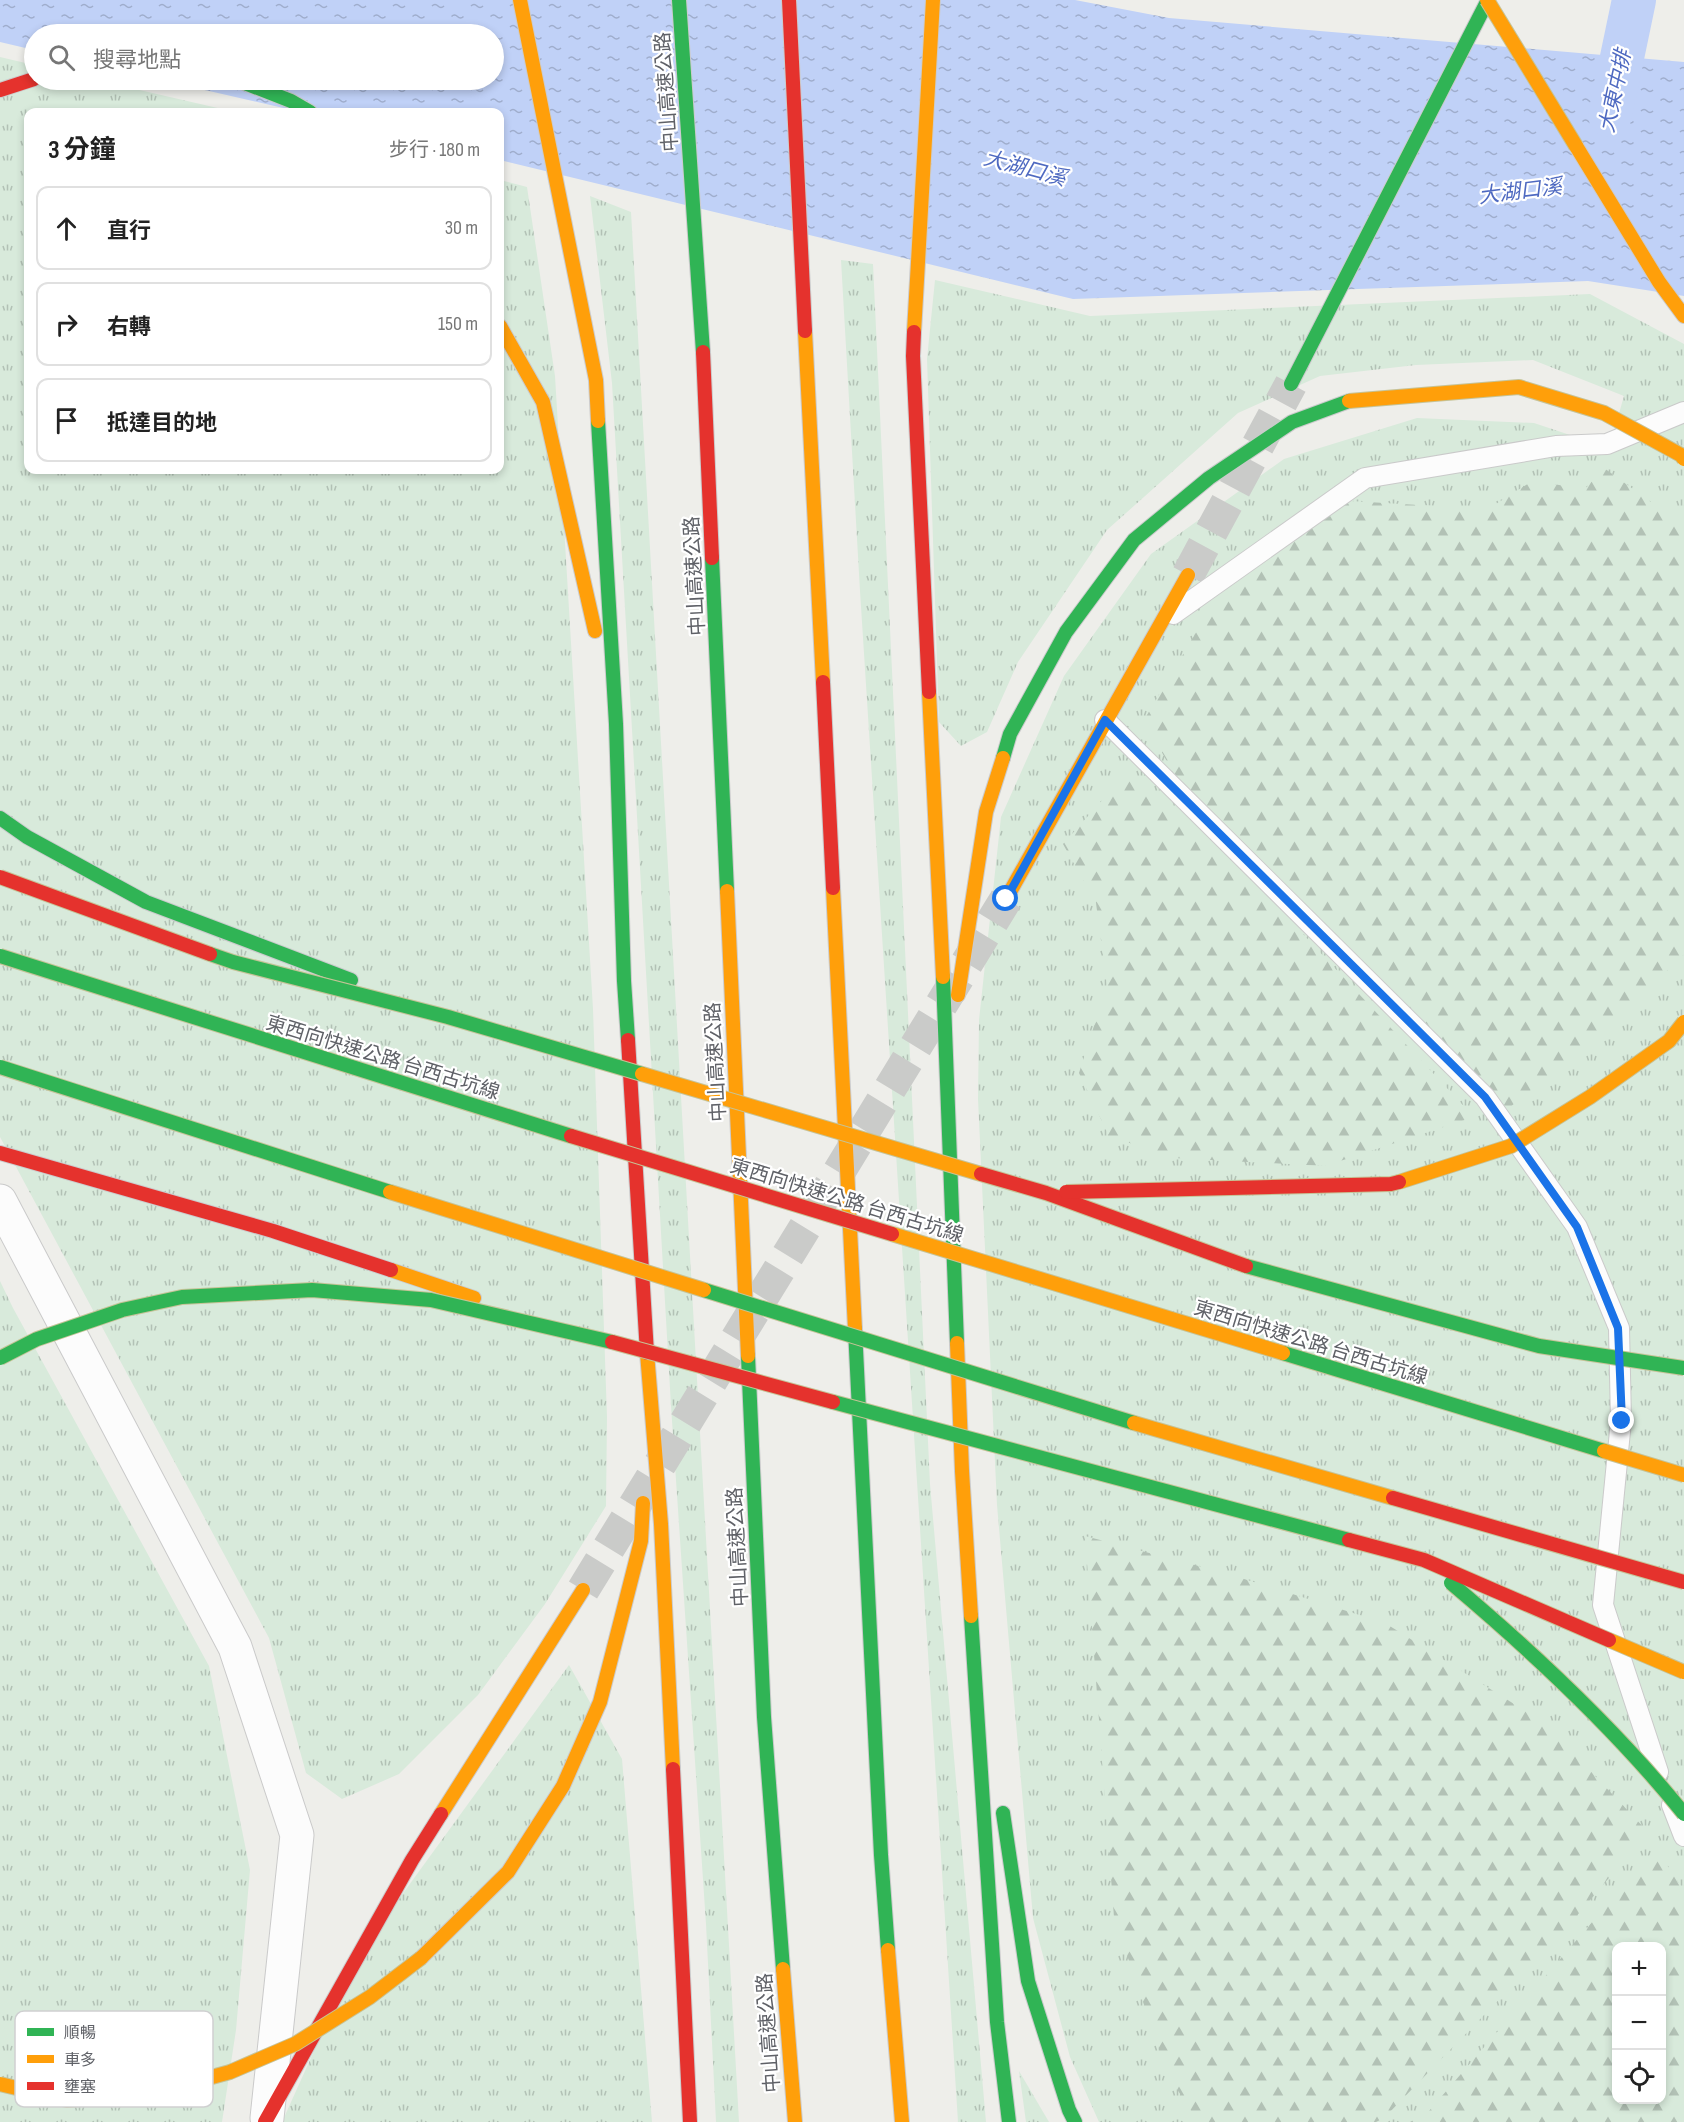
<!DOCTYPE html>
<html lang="zh-TW">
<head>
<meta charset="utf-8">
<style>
	:root { --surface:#fff; --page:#f2f2f2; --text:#222; --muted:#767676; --line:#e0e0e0 }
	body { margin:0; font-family:"Sofia Sans Condensed","Noto Sans TC",sans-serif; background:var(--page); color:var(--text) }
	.controls { position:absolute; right:18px; bottom:18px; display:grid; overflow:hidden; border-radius:12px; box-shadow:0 3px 9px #0003 }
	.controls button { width:54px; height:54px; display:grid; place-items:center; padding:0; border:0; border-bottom:2px solid var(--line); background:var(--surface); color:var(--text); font:30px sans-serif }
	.stop { position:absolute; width:18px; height:18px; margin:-14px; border:4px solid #1a73e8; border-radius:50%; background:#fff }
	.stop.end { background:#1a73e8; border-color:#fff; box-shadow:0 2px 6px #0008 }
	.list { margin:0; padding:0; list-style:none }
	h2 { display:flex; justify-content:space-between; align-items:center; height:78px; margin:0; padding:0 24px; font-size:26px }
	h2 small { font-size:20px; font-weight:400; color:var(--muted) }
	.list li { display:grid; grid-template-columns:39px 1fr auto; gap:18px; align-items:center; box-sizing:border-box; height:84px; margin:0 12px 12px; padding:0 12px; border:2px solid var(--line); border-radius:12px }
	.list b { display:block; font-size:22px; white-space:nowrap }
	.list em { font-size:20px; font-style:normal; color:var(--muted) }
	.icon { flex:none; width:33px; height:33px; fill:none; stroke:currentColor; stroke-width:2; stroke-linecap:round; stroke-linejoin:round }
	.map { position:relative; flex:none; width:1684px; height:2122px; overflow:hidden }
	.search { position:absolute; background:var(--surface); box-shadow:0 3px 9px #0003; left:24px; top:24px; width:480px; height:66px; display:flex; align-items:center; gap:15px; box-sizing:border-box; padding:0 21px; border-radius:33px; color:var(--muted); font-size:22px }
	.panel { position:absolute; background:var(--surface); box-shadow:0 3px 9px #0003; left:24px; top:108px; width:480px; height:366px; border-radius:12px }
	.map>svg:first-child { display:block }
</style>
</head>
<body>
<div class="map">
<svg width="1684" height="2122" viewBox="0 0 1684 2122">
	<defs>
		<pattern id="grass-tufts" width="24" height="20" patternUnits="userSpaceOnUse" patternTransform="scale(1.5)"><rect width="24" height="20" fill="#d8eadb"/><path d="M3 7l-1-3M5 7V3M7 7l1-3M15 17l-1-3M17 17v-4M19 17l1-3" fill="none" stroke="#b2c1b5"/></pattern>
		<pattern id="forest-firs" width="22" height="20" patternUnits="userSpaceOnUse" patternTransform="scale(1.5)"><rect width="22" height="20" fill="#d8eadb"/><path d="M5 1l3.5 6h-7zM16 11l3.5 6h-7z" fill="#b2c1b5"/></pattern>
		<pattern id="water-ripples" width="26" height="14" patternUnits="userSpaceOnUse" patternTransform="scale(1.5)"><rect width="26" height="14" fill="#c0d1f7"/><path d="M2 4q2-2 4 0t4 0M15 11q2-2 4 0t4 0" fill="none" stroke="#9fadcc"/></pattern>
	</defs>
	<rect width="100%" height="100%" fill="#eeeeea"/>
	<g fill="url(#grass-tufts)" fill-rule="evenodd">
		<path d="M0 57 34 65V80H96L235 112H28V470H500V180L527 187 555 376 593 1009 607 1417 606 1506 545 1604 478 1695 399 1774 342 1799 306 1773 269 1638 0 1137Z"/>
		<path d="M590 196 631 212 739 2122H716L706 1924 671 1406 612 383Z"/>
		<path d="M841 260 873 264 930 1484 986 2122H958L860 591Z"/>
		<path d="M935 280 1090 316 1590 294 1684 344V2122H1099L1070 2057 1033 1918 997 1505 978 1099 979 1020 1001 817 1064 676 1151 554 1284 459 1417 418 1534 423 1609 448 1624 396 1533 360 1416 365 1320 376 1238 413 1107 530 1018 662 987 732 961 746 939 722 927 359ZM1616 1946H1662V2100H1616Z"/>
		<path d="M0 1281 13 1308 209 1666 250 1870 236 2030 222 2122H0Z"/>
		<path d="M569 1665 622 1759 652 2122H282L356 1958Z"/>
		<path d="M1019 2071 1049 2122H1026Z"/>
	</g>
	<g fill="url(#forest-firs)" fill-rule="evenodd">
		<path d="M1604 468 1684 526V954L1615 1022 1504 1112 1175 776 1144 720 1229 577 1333 500 1488 509 1534 480 1584 490Z"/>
		<path d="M1130 769 1273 902 1474 1117 1325 1166 1174 1158 1109 1136 1079 1073 1107 985 1096 903 1063 844Z"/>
		<path d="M1085 1536 1225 1573 1385 1623 1546 1724 1648 1832 1551 1946 1384 2118 1376 2122H1198L1168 2075 1114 1917Z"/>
		<path d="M1656 1848 1684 1891V2122H1410L1429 2111ZM1662 1946V2100H1616V1946Z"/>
	</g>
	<path fill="url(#water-ripples)" d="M0 0H1075L1169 18 1684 62V296L1588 281 1073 299 500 160V112H301L161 80H494V34H34V50L0 42Z"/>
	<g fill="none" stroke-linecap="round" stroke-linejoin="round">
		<path stroke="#c0d1f7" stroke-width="44" d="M1610 115 1634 0"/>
		<g stroke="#cacbc9" stroke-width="33" stroke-dasharray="33 16" stroke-linecap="butt">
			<path d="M1188 575 1291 384"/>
			<path d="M583 1590 1006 899"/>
		</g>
		<g stroke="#cacaca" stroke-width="22">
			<g id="lane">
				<path d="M1173 614 1365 478 1556 446 1607 444 1684 412"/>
				<path d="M1105 720 1485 1097 1577 1227 1619 1328 1621 1421 1603 1605 1658 1772"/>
				<path d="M1672 1805 1684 1836"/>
			</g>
		</g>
		<g stroke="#cacaca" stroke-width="35">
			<path id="street" d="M0 1201 235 1647 297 1835 267 2118"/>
		</g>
		<g stroke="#cbcbcc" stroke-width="16">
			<g id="fast">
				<path d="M679 0 703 352"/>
				<path d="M237 80 291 101 310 112"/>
				<path d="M1291 384 1488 0"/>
				<path d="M598 421 616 724 624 981 628 1040"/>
				<path d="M712 558 727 891"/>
				<path d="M1003 758 1010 734 1066 632 1134 540 1209 478 1292 422 1349 401"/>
				<path d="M0 818 27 837 146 902 351 980"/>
				<path d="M943 977 957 1343"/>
				<path d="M855 1329 881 1855 888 1950"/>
				<path d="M748 1356 764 1717 783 1969"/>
				<path d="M971 1616 997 2022 1009 2122"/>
				<path d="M1003 1813 1028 1981 1069 2110 1075 2122"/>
			</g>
		</g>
		<g stroke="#cbcbcc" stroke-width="16">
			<g id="slow">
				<path d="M520 0 596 380 598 421"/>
				<path d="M1576 146 1659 282 1684 316"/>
				<path d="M500 326 543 402 595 631"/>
				<path d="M805 331 823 682"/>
				<path d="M914 332 933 0"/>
				<path d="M929 692 943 977"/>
				<path d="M833 888 855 1329"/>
				<path d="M727 891 748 1356"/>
				<path d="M1006 899 1188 575"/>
				<path d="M958 995 986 812 1003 758"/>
				<path d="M391 1270 474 1298"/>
				<path d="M957 1343 962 1471 971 1616"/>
				<path d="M647 1353 661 1524 673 1769"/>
				<path d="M441 1814 583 1590"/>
				<path d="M888 1950 902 2122"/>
				<path d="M421 1958 508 1872 563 1786 600 1702 641 1541 643 1503"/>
				<path d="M783 1969 795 2122"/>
			</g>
		</g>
		<g stroke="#cbcbcc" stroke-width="16">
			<g id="jam">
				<path d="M789 0 805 331"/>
				<path d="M0 90 34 79"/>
				<path d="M914 332 913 356 929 692"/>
				<path d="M703 352 712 558"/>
				<path d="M823 682 833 888"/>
				<path d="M628 1040 647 1353"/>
				<path d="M0 1153 273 1231 391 1270"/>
				<path d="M673 1769 690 2122"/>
				<path d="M265 2122 412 1860 441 1814"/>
			</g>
		</g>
		<use href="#lane" stroke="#fcfcfc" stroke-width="20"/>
		<use href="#street" stroke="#fcfcfc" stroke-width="33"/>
		<use href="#fast" stroke="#30b455" stroke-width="14"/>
		<use href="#slow" stroke="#ff9f0a" stroke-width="14"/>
		<use href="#jam" stroke="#e5322d" stroke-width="14"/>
		<g stroke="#c6c397" stroke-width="16" stroke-linecap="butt">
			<g id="fast-bridge">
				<path d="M210 954 233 962 448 1017 642 1074"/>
				<path d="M0 956 571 1136"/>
				<path d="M0 1067 390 1192"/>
				<path d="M1246 1266 1539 1346 1684 1368"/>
				<path d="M704 1290 1134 1423"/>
				<path d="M1283 1353 1604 1451"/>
				<path d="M0 1358 37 1339 122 1310 182 1297 312 1290 431 1300 612 1342"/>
				<path d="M833 1402 1349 1540"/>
				<path d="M1451 1583C1534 1653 1616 1729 1684 1814"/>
			</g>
		</g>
		<g stroke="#c6c397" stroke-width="16" stroke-linecap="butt">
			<g id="slow-bridge">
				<path d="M1487 0 1576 146"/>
				<path d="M1349 401 1519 387 1604 413 1681 455 1684 459"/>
				<path d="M642 1074 981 1174"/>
				<path d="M1399 1182 1511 1146 1590 1097 1669 1041 1684 1022"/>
				<path d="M390 1192 704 1290"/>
				<path d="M892 1234 1283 1353"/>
				<path d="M1134 1423 1393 1498"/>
				<path d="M1604 1451 1684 1475"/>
				<path d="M1609 1640 1684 1672"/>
				<path d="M0 2084 67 2100 150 2094 230 2072 295 2044 370 1997 421 1958"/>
			</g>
		</g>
		<g stroke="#c6c397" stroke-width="16" stroke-linecap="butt">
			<g id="jam-bridge">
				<path d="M0 877 210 954"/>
				<path d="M571 1136 892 1234"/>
				<path d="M981 1174 1046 1193 1246 1266"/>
				<path d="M1066 1192 1391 1184 1399 1182"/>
				<path d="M612 1342 833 1402"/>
				<path d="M1393 1498 1684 1582"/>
				<path d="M1349 1540 1424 1560 1609 1640"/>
			</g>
		</g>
		<use href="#fast-bridge" stroke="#30b455" stroke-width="14"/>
		<use href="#slow-bridge" stroke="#ff9f0a" stroke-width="14"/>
		<use href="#jam-bridge" stroke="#e5322d" stroke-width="14"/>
	</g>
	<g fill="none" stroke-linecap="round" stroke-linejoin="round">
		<path stroke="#1a73e8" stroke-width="8" d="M1006 899 1105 720 1485 1097 1577 1227 1618 1328 1622 1421"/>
	</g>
	<g text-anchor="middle" stroke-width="4.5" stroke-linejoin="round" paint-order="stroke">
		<g font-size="20" fill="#5f6167" stroke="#fff">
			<text transform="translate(666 92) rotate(-94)" y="7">中山高速公路</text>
			<text transform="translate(694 576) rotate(-93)" y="7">中山高速公路</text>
			<text transform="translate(383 1057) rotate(17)" y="7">東西向快速公路 台西古坑線</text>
			<text transform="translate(715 1062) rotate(-93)" y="7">中山高速公路</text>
			<text transform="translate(847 1200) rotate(17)" y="7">東西向快速公路 台西古坑線</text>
			<text transform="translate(1311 1342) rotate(17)" y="7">東西向快速公路 台西古坑線</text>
			<text transform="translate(737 1547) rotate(-93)" y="7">中山高速公路</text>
			<text transform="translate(768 2033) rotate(-94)" y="7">中山高速公路</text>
		</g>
		<g font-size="21" font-style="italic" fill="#4e69c1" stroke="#fff">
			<text transform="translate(1615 91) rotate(-78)" y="7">大東中排</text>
			<text transform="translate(1025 168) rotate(15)" y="7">大湖口溪</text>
			<text transform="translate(1520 191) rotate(-7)" y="7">大湖口溪</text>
		</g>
	</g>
	<rect x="15" y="2011" width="198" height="96" rx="9" fill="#fff" stroke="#cfd0d1" stroke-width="1.5"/>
	<rect x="27" y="2028" width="27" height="8" fill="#30b455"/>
	<rect x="27" y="2055" width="27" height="8" fill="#ff9f0a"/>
	<rect x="27" y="2082" width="27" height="8" fill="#e5322d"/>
	<g font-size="16" fill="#5f6167">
		<text x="64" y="2038">順暢</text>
		<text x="64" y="2065">車多</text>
		<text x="64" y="2092">壅塞</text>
	</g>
</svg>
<div class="controls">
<button>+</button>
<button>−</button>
<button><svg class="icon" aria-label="locate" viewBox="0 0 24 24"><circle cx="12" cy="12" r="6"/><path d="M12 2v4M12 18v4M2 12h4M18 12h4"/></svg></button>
</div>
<div class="stop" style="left:1006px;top:899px"></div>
<div class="stop end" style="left:1622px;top:1421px"></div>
<div class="search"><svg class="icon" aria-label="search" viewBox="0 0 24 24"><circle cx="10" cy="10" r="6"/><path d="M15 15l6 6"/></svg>搜尋地點</div>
<section class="panel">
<h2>3 分鐘<small>步行 · 180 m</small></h2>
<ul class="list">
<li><svg class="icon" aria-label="ahead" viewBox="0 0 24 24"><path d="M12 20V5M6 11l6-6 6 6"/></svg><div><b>直行</b></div><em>30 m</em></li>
<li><svg class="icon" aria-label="right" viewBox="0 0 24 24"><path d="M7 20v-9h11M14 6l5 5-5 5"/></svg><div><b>右轉</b></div><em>150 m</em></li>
<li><svg class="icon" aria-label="arrive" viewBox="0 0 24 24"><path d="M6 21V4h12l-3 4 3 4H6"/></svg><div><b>抵達目的地</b></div></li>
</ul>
</section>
</div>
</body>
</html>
